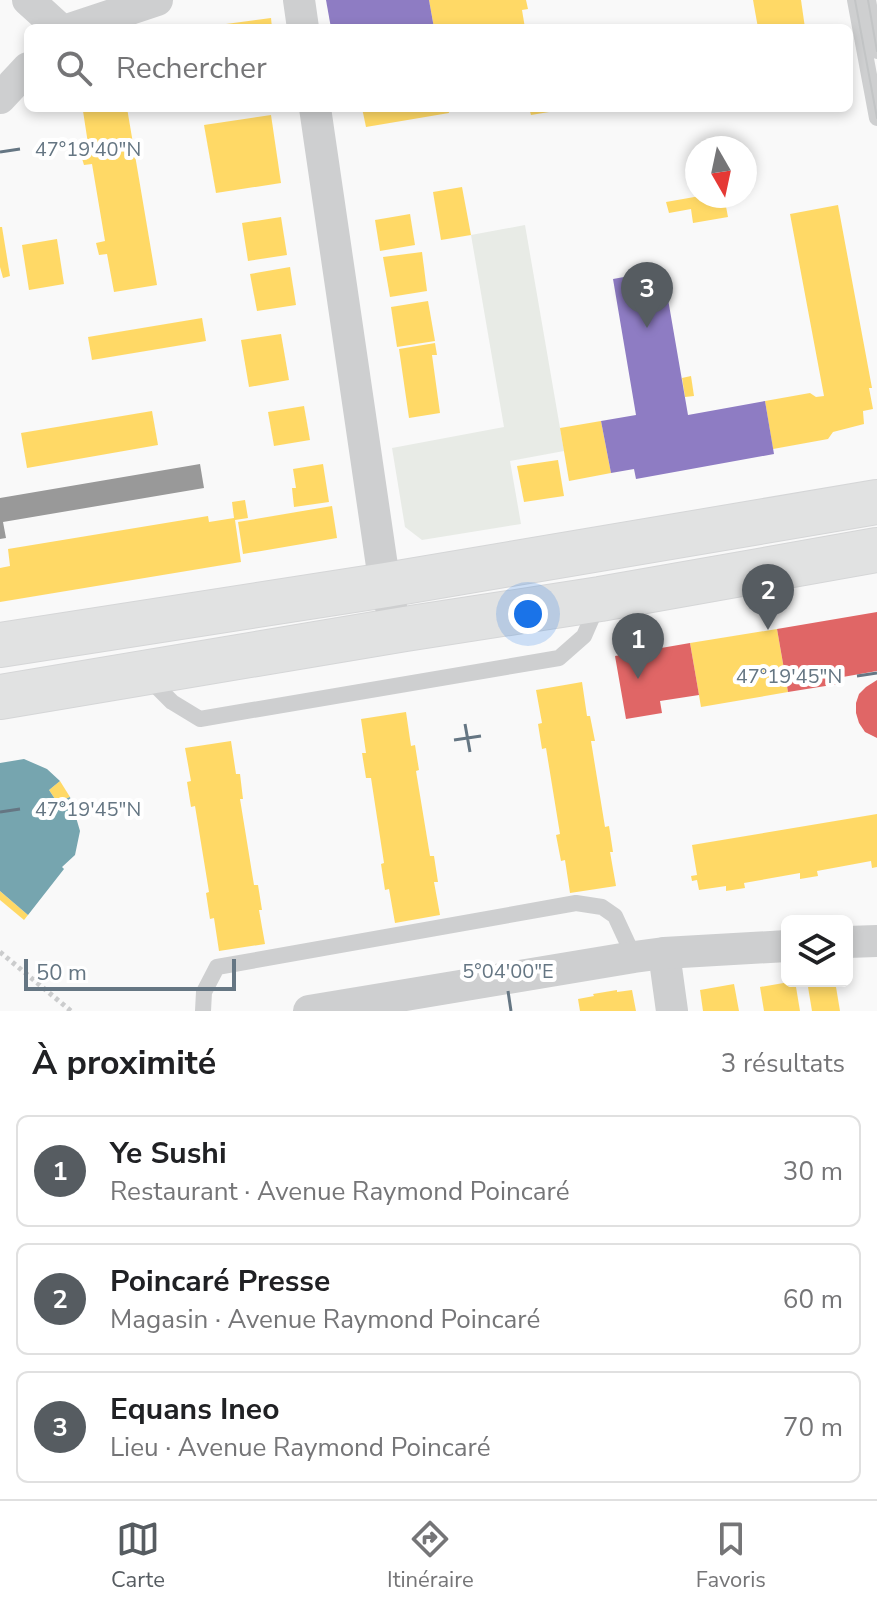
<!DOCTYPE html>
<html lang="fr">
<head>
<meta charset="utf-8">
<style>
	:root { --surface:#fff; --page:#f6f6f6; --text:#202124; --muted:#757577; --line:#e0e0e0; --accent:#565c61 }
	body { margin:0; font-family:"Nunito Sans",sans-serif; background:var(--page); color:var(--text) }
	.controls { position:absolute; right:24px; bottom:24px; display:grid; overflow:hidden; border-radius:12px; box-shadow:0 4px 12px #0003 }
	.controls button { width:72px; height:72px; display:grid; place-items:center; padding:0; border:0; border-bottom:2px solid var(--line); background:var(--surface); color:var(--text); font:40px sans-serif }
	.compass { position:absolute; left:685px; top:136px; width:72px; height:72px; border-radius:50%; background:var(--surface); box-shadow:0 4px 12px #0003; rotate:171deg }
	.scale { position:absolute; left:24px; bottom:20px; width:212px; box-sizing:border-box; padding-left:8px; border:4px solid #657683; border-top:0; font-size:22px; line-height:28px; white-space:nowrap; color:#657683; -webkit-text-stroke:6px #fff; paint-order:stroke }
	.you { position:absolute; left:528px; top:614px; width:28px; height:28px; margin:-20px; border:6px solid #fff; border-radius:50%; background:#1a73e8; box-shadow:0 0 0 12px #1a73e833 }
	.badge { display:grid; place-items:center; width:52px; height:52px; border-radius:50%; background:var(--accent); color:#fff; font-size:26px; font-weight:700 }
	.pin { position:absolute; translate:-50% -66px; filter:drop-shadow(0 2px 4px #0008) }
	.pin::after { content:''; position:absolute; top:42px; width:28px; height:24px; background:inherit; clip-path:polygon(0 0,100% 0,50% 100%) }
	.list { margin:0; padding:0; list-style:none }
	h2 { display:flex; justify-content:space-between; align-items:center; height:104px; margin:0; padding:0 32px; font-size:34px }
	h2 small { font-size:26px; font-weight:400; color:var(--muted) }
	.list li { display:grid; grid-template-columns:52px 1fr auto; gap:24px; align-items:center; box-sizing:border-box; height:112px; margin:0 16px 16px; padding:0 16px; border:2px solid var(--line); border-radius:12px }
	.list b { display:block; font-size:30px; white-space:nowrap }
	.list p { margin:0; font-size:26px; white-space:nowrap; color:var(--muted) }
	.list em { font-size:26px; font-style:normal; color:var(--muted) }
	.icon { flex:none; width:44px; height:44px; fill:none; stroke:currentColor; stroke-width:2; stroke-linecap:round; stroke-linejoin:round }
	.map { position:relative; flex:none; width:877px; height:1011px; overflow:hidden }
	.search { position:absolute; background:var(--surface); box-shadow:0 4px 12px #0003; left:24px; right:24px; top:24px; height:88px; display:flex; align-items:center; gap:20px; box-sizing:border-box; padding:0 28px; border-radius:12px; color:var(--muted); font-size:30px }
	.sheet { height:488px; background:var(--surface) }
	nav { display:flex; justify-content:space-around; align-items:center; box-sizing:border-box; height:112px; border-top:2px solid var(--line); background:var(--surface); font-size:22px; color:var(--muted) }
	nav a { display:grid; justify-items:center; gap:4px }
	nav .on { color:var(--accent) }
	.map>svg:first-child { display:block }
</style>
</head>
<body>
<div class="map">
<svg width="877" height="1011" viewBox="0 0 877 1011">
	<rect width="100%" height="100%" fill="#f9f9f9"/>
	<path fill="#e8ebe6" d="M525 225 564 451 510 461 521 524 422 540 405 527 392 448 504 427 471 235Z"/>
	<g fill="#ffd966">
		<path d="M429 0H526L528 9 522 10 525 28H442V26L434 28Z"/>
		<path d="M753 0H801L805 28H758Z"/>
		<path d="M271 18 272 28H211V26Z"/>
		<path d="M104 108H127L157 285 114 292 107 254 99 255 96 243 105 241 92 164 84 165 80 152 89 150 83 111Z"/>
		<path d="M362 108H448L449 113 366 127Z"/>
		<path d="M529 108H561V110L531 115Z"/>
		<path d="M271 115 281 183 216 193 204 125Z"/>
		<path d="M462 187 471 235 441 240 433 192Z"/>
		<path d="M700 196H724L728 217 693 223 691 209 669 213 666 202Z"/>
		<path d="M838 205 872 388H869L873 409 863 411 864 424 833 432 828 439 773 449 765 401 810 393 816 397 824 396 790 214Z"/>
		<path d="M410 214 415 245 380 251 375 220Z"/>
		<path d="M281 217 287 255 248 261 242 223Z"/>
		<path d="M0 227H2L10 276 3 278 0 267Z"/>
		<path d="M57 239 64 284 29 290 22 245Z"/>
		<path d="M422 252 427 291 390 297 383 257Z"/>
		<path d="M290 267 296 305 257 311 250 274Z"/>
		<path d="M428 301 435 341 397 347 391 307Z"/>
		<path d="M202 318 206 341 92 360 88 337Z"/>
		<path d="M281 334 289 380 249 387 241 340Z"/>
		<path d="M435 343 437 355H432L440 413 409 418 399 349Z"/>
		<path d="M691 376 694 396 685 397 682 378Z"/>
		<path d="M304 406 310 440 274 446 268 412Z"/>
		<path d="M152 411 158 445 27 468 21 433Z"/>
		<path d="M601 421 611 473 569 481 560 428Z"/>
		<path d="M558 460 564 496 524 502 517 466Z"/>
		<path d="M323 464 329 502 294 507 292 488H296L293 469Z"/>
		<path d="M245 500 248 518 235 520 241 562 0 602V568L10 566 8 549 208 516 209 522 234 518 232 502Z"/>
		<path d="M332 506 337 538 243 554 238 522Z"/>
		<path d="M777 629 788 692 701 707 690 643Z"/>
		<path d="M582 682 587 716H590L595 741H591L605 827 609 826 613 852H610L616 886 570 893 565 860 561 861 556 835 560 834 546 748 542 749 538 724 542 723 536 690Z"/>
		<path d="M406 712 411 746 415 745 419 770 416 771 430 856H434L438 882H434L440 915 395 923 389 889 385 890 381 864 384 863 371 778H366L362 753H366L361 719Z"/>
		<path d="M231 741 236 774H240L243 799H240L254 885H258L262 910H259L265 944 219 951 214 918 210 919 206 893 209 892 195 806 191 807 187 782 191 781 185 748Z"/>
		<path d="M60 781 70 797 57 802 49 790Z"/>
		<path d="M877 814V867L872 868 871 861 817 871 818 876 800 879V873L744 883 745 888 726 891V886L699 890 697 880 692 881 691 876 697 875 692 845Z"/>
		<path d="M0 891 28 915 24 920 0 900Z"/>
		<path d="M795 981 800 1011H764L760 987Z"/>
		<path d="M807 981H835L840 1011H812Z"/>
		<path d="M734 984 739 1011H703L700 990Z"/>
		<path d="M617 990V992L632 990 636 1011H580L578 999 594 996 593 994Z"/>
	</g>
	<g fill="#e06666">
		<path d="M877 612V671L837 678 838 684 788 692 777 629Z"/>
		<path d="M690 643 699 695 660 701 662 713 626 719 615 656Z"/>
		<path d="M877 680V738L865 732 859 723 856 713V703L859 694 866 687Z"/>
	</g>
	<g fill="#8e7cc3">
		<path d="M326 0H429L434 28H331Z"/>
		<path d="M663 270 688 415 765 401 774 454 636 479 634 469 611 473 601 421 636 415 613 279Z"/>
	</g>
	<path fill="#76a5af" d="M24 759 47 769 60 781 49 790 57 802 70 797 80 831 75 855 62 867 64 869 28 915 0 891V763Z"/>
	<path fill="#999" d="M200 464 204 488 3 522 6 538 0 539V498Z"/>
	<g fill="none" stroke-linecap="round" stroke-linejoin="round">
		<g stroke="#d5d6d7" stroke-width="46">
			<g id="secondary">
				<path d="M0 645 386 585 877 502"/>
				<path d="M0 697 405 629 600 599 877 550"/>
			</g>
		</g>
		<path stroke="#cbcccd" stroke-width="5" stroke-dasharray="4 4" stroke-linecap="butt" d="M0 952 71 1011"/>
		<g stroke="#cecfd0" stroke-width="16">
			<path d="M855 0 877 118"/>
			<path d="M868 0 877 51"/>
			<path d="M147 677 172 702 200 719 559 658 584 636 598 604"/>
			<path d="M203 1011 204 992 217 967 576 903 602 907 615 916 634 957"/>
		</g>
		<g stroke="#cecfd0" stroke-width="32">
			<path d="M28 0 59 28"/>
			<path d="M299 0 303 28"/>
			<path d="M73 28 157 0"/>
			<path d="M0 98 28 68"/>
			<path d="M315 108 382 566 391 607"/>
			<path d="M847 942 877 941"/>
			<path d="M664 953 672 1011"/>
			<path d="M309 1011 634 957 664 953 787 946"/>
		</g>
		<use href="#secondary" stroke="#e1e2e2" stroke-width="44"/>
		<g stroke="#c3c5c6" stroke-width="2">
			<path d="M855 0 877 118"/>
			<path d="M868 0 877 51"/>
		</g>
	</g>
	<path fill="none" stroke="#657683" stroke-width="3" d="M0 152 20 149M857 676 877 673M465 724 470 752M454 740 481 736M0 812 20 809M508 991 511 1011"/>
	<g font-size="20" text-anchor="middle" fill="#657683" stroke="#fff" stroke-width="8" stroke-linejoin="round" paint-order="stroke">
		<text x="88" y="156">47°19'40"N</text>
		<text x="789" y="683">47°19'45"N</text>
		<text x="88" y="816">47°19'45"N</text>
		<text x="508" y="978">5°04'00"E</text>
	</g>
</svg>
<div class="controls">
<button><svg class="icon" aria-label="layers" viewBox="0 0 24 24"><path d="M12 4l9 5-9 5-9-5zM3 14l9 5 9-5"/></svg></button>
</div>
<svg class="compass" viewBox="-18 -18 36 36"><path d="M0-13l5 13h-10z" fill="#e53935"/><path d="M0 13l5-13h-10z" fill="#757577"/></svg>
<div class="scale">50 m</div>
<div class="you"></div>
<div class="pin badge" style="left:638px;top:679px">1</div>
<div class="pin badge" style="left:768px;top:630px">2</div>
<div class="pin badge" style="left:647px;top:328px">3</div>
<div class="search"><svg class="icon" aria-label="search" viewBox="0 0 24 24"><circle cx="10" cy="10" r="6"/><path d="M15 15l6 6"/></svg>Rechercher</div>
</div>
<section class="sheet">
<h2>À proximité<small>3 résultats</small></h2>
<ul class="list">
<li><span class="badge">1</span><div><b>Ye Sushi</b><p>Restaurant · Avenue Raymond Poincaré</p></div><em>30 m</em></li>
<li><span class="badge">2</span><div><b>Poincaré Presse</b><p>Magasin · Avenue Raymond Poincaré</p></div><em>60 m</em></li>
<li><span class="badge">3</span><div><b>Equans Ineo</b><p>Lieu · Avenue Raymond Poincaré</p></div><em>70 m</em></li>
</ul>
</section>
<nav>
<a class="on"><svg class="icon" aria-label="map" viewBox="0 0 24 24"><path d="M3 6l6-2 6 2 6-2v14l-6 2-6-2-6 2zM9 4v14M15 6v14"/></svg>Carte</a>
<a><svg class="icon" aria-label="directions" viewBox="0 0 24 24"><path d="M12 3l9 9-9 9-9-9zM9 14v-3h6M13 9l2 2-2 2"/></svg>Itinéraire</a>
<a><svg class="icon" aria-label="saved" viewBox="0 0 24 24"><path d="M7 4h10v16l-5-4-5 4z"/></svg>Favoris</a>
</nav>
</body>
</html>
